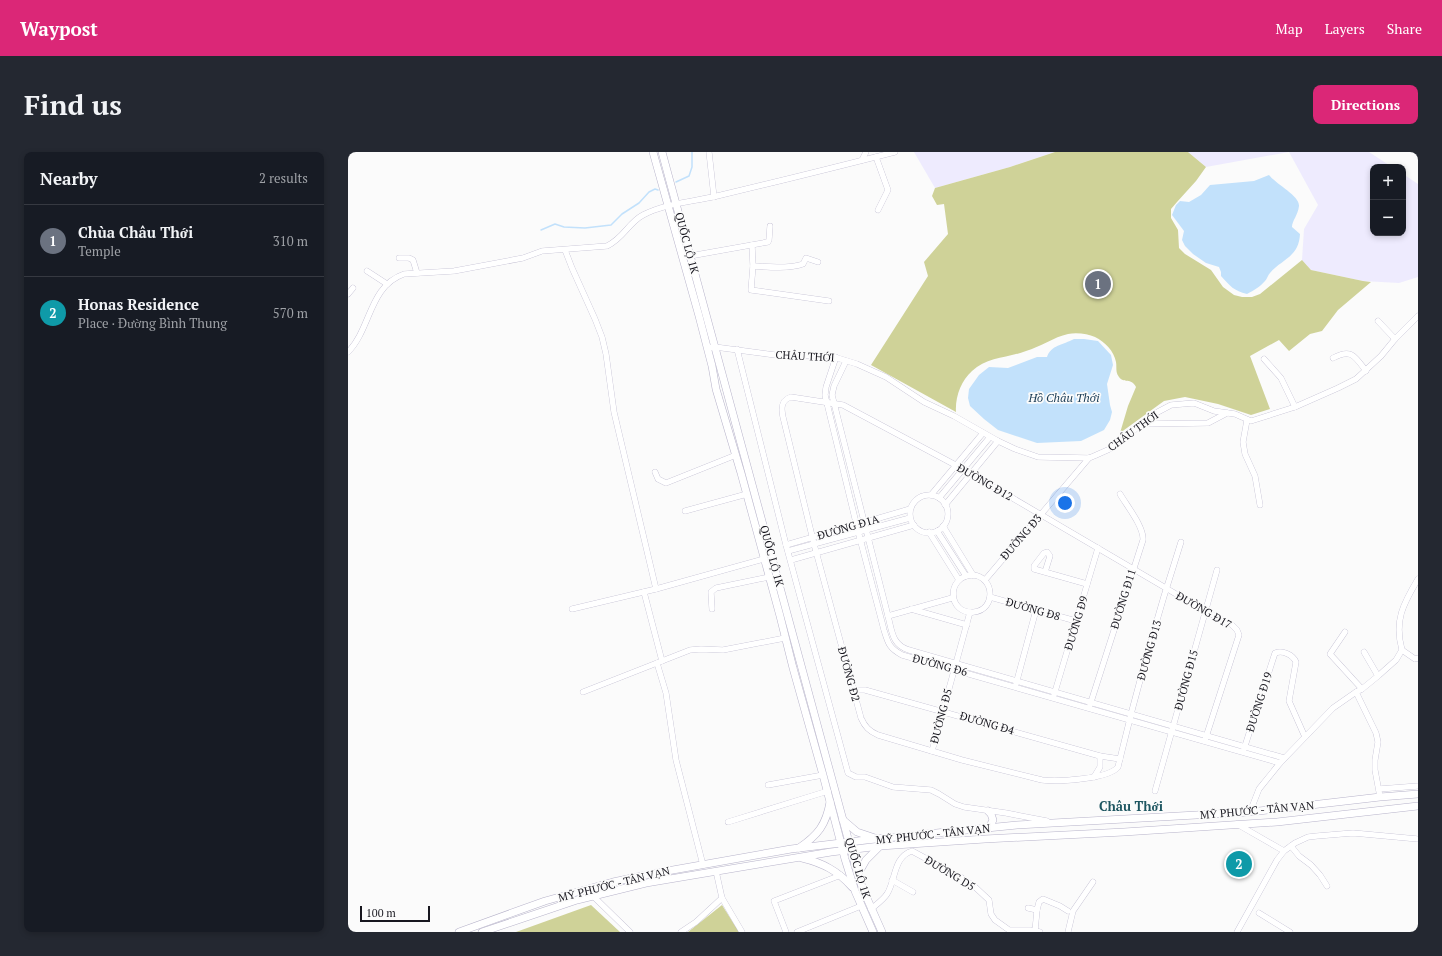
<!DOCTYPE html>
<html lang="en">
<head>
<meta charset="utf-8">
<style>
	:root { --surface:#171b24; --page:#242831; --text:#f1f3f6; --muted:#9ea1a6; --line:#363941; --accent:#db2777 }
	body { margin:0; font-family:"PT Serif",serif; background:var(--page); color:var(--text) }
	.controls { position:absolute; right:12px; top:12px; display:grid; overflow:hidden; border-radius:8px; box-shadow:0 2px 6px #0003 }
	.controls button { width:36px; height:36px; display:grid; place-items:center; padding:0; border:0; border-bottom:1px solid var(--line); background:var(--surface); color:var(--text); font:20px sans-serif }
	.scale { position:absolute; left:12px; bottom:10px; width:70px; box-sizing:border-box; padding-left:4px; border:2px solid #18171f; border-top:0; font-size:11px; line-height:14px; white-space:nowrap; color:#18171f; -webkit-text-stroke:3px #fbfbfb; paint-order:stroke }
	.you { position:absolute; left:717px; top:351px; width:14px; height:14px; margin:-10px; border:3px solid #fff; border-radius:50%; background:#1a73e8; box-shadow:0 0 0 6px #1a73e833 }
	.badge { display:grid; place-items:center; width:26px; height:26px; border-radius:50%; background:var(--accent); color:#fff; font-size:13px; font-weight:700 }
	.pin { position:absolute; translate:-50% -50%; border:2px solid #fff; box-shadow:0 1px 4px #0006 }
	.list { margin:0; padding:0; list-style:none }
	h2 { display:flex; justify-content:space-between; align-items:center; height:52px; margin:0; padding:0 16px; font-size:17px }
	h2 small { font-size:13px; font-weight:400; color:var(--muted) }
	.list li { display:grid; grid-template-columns:26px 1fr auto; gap:12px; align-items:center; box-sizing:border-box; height:72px; padding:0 16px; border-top:1px solid var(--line) }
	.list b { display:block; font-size:15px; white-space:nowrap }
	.list p { margin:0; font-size:13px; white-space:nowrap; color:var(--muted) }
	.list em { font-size:13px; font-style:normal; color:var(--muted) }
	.map { position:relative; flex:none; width:1070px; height:780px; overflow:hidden; border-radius:8px }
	header { display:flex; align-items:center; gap:24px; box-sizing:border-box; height:56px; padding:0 20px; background:var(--accent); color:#fff }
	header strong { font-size:19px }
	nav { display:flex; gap:22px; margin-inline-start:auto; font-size:14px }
	.intro { display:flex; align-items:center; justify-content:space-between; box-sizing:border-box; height:96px; padding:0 24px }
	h1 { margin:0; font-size:28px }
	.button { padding:10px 18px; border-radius:8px; background:var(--accent); color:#fff; font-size:14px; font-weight:700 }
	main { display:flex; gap:24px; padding:0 24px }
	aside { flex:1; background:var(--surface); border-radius:8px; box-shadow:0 2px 6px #0003 }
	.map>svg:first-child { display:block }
</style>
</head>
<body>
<header>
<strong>Waypost</strong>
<nav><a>Map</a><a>Layers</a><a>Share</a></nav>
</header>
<div class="intro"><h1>Find us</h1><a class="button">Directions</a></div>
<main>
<aside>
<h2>Nearby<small>2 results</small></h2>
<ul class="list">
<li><span class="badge" style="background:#6b7280">1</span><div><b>Chùa Châu Thới</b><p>Temple</p></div><em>310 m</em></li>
<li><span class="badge" style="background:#0f9aa8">2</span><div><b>Honas Residence</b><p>Place · Đường Bình Thung</p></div><em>570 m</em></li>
</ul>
</aside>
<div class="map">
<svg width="1070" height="780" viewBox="0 0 1070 780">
	<rect width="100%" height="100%" fill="#fbfbfb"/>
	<g fill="#eeebfe">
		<path d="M566 0H707L662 15 587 36Z"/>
		<path d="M840 0H1021L1044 15H1025V81H1055V22L1070 32V125L1051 131 1015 129 963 118 954 108 956 77 970 53 941 0 858 15Z"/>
	</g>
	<g fill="#cfd298">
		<path d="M707 0H840L858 15 848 29 829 50 823 57V66L830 78 831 96 837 102 863 118 875 135 886 143 894 145H904L912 142 954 108 963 118 1015 129 1023 130 990 158 974 179 962 182 941 199 931 188 902 204 922 257 903 263 870 252 837 245 816 249 772 281 780 254 788 235C783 225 776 232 771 225 767 220 769 215 768 210 766 199 757 190 747 185 740 182 729 180 720 182 706 185 692 195 678 199 660 206 639 205 624 219 613 229 607 245 608 260L523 213 580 124 576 110 600 82 596 52 589 53 584 44 587 36 662 15Z"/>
		<path d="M243 753 272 780H168Z"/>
		<path d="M374 753 391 780H340Z"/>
	</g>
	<g fill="#c2e1fb">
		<path d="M921 23C928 32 952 44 951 54 950 63 944 69 944 75L952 82C951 105 934 107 922 121 920 123 919 127 917 129 912 135 906 138 899 142 886 139 882 134 873 124V120L871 115 858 111 845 102 837 94 834 88 836 79 824 63 828 53 832 49 841 50 853 43 862 33 906 29Z"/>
		<path d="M726 187H736L750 189 763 203 765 213 759 232 762 253 764 260 762 268 756 278 733 289 689 291 650 278 636 267 622 254 620 246 621 237 631 223 641 215 660 216 689 205H699C703 193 715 193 726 187Z"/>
	</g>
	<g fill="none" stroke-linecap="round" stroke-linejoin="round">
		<g stroke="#c2e1fb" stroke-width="1.5">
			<path d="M328 30 341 24 344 15V0"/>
			<path d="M193 78 207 72 216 75 237 76 263 73 274 62 291 51 301 40 307 37 310 38"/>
		</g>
		<g stroke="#b7b3ca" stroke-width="6">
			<g id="minor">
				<path d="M361 0 366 45"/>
				<path d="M528 5 540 38 530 58"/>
				<path d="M514 8 518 0"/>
				<path d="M404 93 405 114C419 115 441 117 455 112L458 106 470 110"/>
				<path d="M217 98 224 116 247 167 254 185 258 202 266 260 308 437"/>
				<path d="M342 104 420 90 421 88 422 74"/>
				<path d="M51 106H61L65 108 69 121"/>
				<path d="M405 114 403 138 481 149"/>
				<path d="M19 119 39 132"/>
				<path d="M0 142 5 136"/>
				<path d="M1030 169 1047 187"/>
				<path d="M359 196 367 195 442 205 469 203 483 204 509 212 538 225 576 250 606 264 650 289 667 297 690 305 741 306 746 304 764 296 806 262 823 253 846 251 866 259 887 262 903 269 947 255 990 236 1008 227 1033 204 1047 187 1070 164"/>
				<path d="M389 197 438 393 500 621 508 625H517L545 635 583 638 591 642 607 652 616 655 658 661 699 669"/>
				<path d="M0 200C23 177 21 134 56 122L106 119 175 106 194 99 259 94C276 86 280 71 295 63 318 51 344 50 369 44 428 30 488 15 547 0"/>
				<path d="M488 205 478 235 477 243 510 379 536 478C540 491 541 496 554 503L932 611"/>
				<path d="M985 206C1003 196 1007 204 1018 219"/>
				<path d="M916 207 933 226 947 255"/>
				<path d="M498 209 486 234 484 243 540 464C544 479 544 493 561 498L936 606"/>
				<path d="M899 268 895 290 897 302 907 324 912 353"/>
				<path d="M794 272 860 271 879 261"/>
				<path d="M307 320 310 327 318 331 388 303"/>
				<path d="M583 343 635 281"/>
				<circle cx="581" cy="362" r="19"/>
				<path d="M591 346 642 285"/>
				<path d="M597 353 650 289"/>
				<path d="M337 359 399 342"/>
				<path d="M595 374 625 423"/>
				<path d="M589 379 618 424"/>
				<path d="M581 380 611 428"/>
				<path d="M833 390C809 464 788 539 770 615 761 627 709 630 694 628L614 608 530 583C521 579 517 575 513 566L466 392 435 265C433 256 433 248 443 245L495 253 615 317 857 459 883 472 889 478 891 483 857 588"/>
				<path d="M438 393 562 357"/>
				<path d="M440 399 562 366"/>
				<path d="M443 408 566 373"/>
				<path d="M697 420 702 404 699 400 696 401 686 414V417L739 432"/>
				<path d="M625 423C647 425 648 458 626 460 600 463 597 424 625 423Z"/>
				<path d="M1070 427C1055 452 1046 469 1054 498L1067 507 1070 506"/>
				<path d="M637 428 741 306"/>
				<path d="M296 440 314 509"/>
				<path d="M642 445 728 469"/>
				<path d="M224 457 308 437 416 407"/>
				<path d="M364 457 363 440 368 436 421 425"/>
				<path d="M563 457 619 473"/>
				<path d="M540 464 604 446"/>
				<path d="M997 480 982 502 1014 537"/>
				<path d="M309 511 318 541 328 608 355 713"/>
				<path d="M1030 524 1048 508 1054 498"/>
				<path d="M668 532 688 458"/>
				<path d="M506 538H517L752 604 772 607"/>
				<path d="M235 540 342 498 353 497 375 498 437 486"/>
				<path d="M1008 540 1028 581 1030 590 1027 608V618L1032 645"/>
				<path d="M706 543 750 396"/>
				<path d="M742 553 795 388C796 375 779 354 772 342"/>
				<path d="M896 597 927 501C935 498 945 503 948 510L941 549 957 585"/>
				<path d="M584 599 622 460"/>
				<path d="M746 625 752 615V604"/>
				<path d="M420 633 475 623"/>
				<path d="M1031 637 1070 634"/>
				<path d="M807 639 869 418"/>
				<path d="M902 660 911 637 932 611 985 556 1008 540 1014 537 1030 524 1016 500"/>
				<path d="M380 670 480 639"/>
				<path d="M889 672 936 699"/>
				<path d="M943 694 951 704 963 713 972 723 979 734"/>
				<path d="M544 728 565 740"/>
				<path d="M245 744 282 780"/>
				<path d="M374 746 394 780"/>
				<path d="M680 756 689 758 687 779"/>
				<path d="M523 757C529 752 535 748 539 742 548 728 545 705 564 699L614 726 627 735 641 748 643 762 647 768 661 778H682L692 780"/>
				<path d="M689 758 691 750 695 747 712 754 720 759"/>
				<path d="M911 761 942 780"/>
				<path d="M333 780 348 770 374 746 368 719"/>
				<path d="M438 780 426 749 493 723"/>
				<path d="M449 780 513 754"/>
				<path d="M720 780 725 759 745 730"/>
				<path d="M889 780 929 708 936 699 947 691 960 685 969 684 1005 681 1070 687"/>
			</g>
		</g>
		<g stroke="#b7b3ca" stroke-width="8">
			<g id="major">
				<path d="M305 0 351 164 364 214 368 237 393 321 432 464 445 516 475 623 497 707 507 739 525 780"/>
				<path d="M314 0 505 705 514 735 534 780"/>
				<path d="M640 659 643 662 645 668 641 676"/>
				<path d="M495 668 509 680 527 686"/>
				<path d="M451 696C470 683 478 673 482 650"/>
				<path d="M454 706C475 711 490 719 504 735"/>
				<path d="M510 722 518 708 532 694"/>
				<path d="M111 780 197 749 265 730 308 721 443 697 518 688 669 673 902 660 1032 645 1070 642"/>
				<path d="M134 780 229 748 298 731 483 700 532 694 637 687 776 680 929 670 1070 654"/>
			</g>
		</g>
		<use href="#minor" stroke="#fff" stroke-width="5.5"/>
		<use href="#major" stroke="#fff" stroke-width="7"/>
	</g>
	<g text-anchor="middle" stroke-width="3.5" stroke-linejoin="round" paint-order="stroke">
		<g font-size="11" fill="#18171f" stroke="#fbfbfb">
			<text transform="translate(339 91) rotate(75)" y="4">QUỐC LỘ 1K</text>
			<text transform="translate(457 204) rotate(3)" y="4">CHÂU THỚI</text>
			<text transform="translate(785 279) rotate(-36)" y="4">CHÂU THỚI</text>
			<text transform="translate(637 330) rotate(30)" y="4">ĐƯỜNG Đ12</text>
			<text transform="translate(500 375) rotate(-16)" y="4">ĐƯỜNG Đ1A</text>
			<text transform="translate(673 385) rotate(-49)" y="4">ĐƯỜNG Đ3</text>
			<text transform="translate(424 404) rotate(75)" y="4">QUỐC LỘ 1K</text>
			<text transform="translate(775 447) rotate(-73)" y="4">ĐƯỜNG Đ11</text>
			<text transform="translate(685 457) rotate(16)" y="4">ĐƯỜNG Đ8</text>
			<text transform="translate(856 458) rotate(30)" y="4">ĐƯỜNG Đ17</text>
			<text transform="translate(728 471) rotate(-73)" y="4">ĐƯỜNG Đ9</text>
			<text transform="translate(801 498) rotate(-74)" y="4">ĐƯỜNG Đ13</text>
			<text transform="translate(592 513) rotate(15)" y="4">ĐƯỜNG Đ6</text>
			<text transform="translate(501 522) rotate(75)" y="4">ĐƯỜNG Đ2</text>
			<text transform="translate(838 528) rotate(-75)" y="4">ĐƯỜNG Đ15</text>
			<text transform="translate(911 550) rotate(-72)" y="4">ĐƯỜNG Đ19</text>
			<text transform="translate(593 564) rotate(-75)" y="4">ĐƯỜNG Đ5</text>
			<text transform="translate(639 571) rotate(16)" y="4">ĐƯỜNG Đ4</text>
			<text transform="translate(909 658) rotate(-5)" y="4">MỸ PHƯỚC - TÂN VẠN</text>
			<text transform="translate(585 682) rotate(-6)" y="4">MỸ PHƯỚC - TÂN VẠN</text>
			<text transform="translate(510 716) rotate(73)" y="4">QUỐC LỘ 1K</text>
			<text transform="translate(602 721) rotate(31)" y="4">ĐƯỜNG D5</text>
			<text transform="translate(266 732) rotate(-14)" y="4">MỸ PHƯỚC - TÂN VẠN</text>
		</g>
		<g font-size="12" font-style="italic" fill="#183a54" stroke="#fbfbfb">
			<text x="716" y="250">Hồ Châu Thới</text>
		</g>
		<g font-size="13" font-weight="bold" fill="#1e5661" stroke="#fbfbfb">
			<text x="783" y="659">Châu Thới</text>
		</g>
	</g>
</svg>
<div class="controls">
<button>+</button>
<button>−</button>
</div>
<div class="scale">100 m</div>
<div class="you"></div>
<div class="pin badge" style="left:750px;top:132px;background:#6b7280">1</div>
<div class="pin badge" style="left:891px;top:712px;background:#0f9aa8">2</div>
</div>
</main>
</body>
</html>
